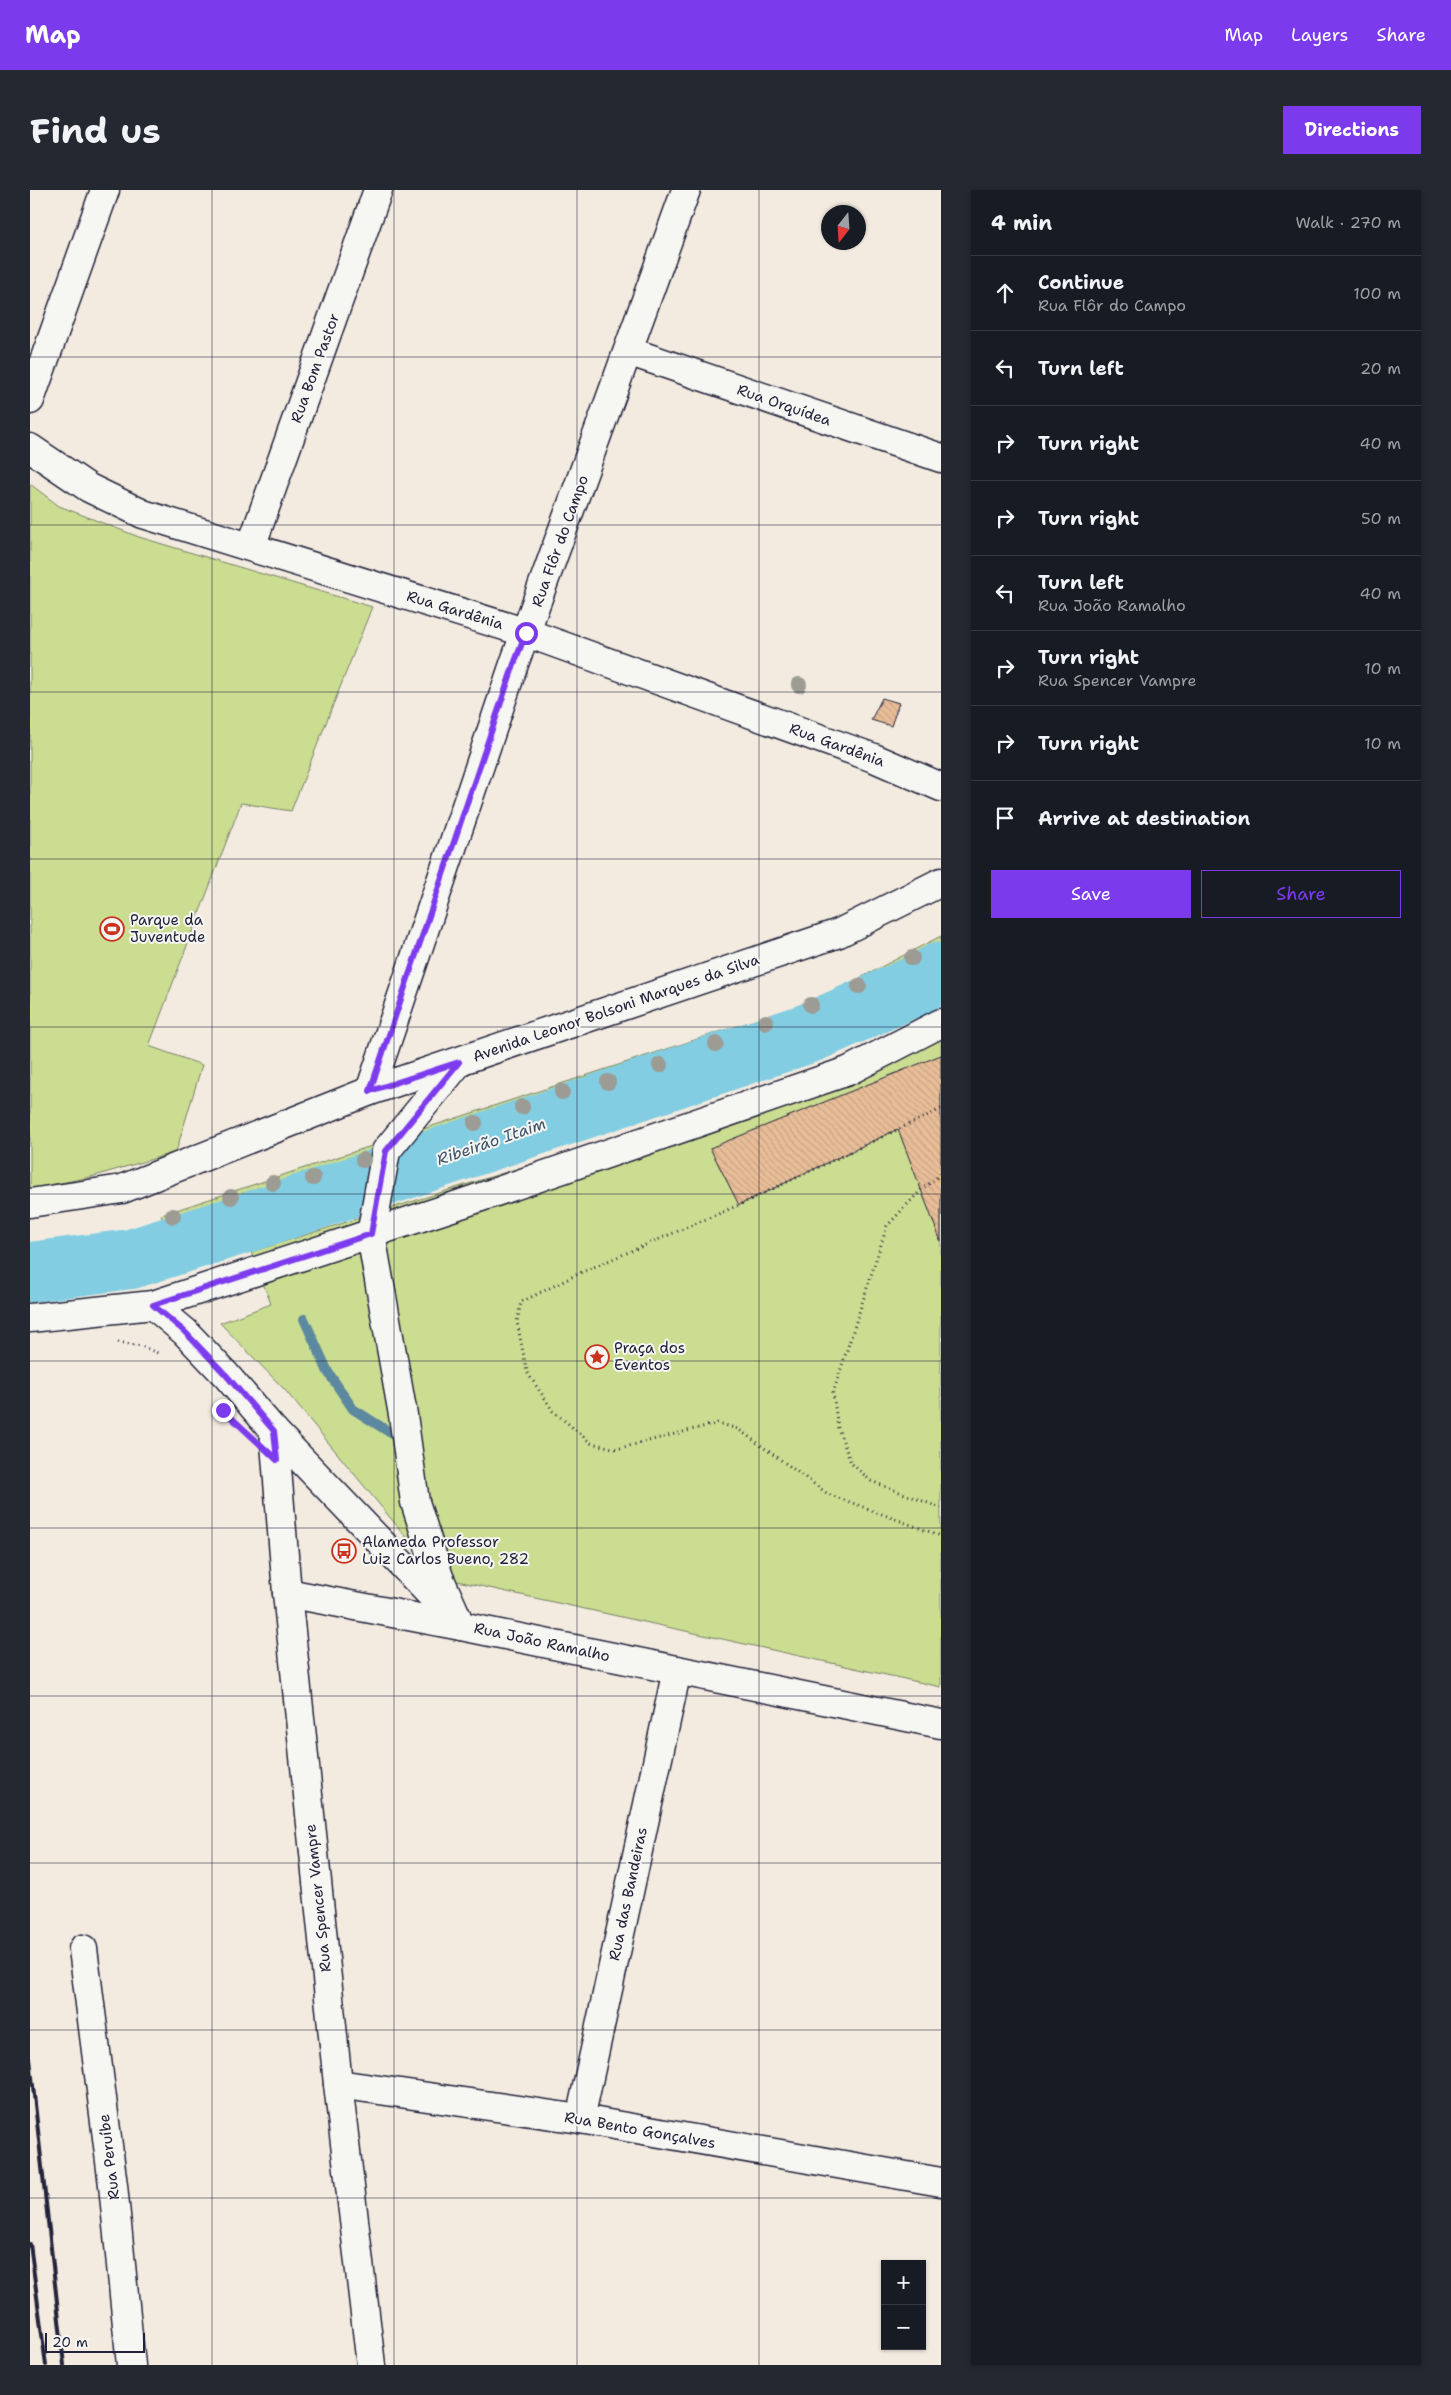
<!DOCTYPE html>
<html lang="en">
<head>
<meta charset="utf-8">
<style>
	:root { --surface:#171b24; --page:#242831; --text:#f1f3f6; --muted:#9ea1a6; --line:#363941; --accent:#7c3aed }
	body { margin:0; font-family:"Shantell Sans",sans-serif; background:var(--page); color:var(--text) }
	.controls { position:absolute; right:15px; bottom:15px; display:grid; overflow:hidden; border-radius:0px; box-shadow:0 1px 4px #0004 }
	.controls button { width:45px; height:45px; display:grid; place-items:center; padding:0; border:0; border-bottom:1px solid var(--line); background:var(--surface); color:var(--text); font:25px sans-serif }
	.compass { position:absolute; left:791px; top:15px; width:45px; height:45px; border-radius:50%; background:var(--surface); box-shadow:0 1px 4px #0004; rotate:197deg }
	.scale { position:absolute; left:15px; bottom:12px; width:100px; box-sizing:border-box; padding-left:5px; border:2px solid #22223b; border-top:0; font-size:14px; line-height:18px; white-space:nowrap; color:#22223b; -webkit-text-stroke:4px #f6f6f2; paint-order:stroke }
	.stop { position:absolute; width:15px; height:15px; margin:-11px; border:4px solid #7c3aed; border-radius:50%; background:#fff }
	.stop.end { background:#7c3aed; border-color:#fff; box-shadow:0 1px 5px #0008 }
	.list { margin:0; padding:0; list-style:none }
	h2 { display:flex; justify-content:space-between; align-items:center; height:65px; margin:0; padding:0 20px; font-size:21px }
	h2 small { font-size:16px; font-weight:400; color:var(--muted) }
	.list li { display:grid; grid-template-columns:32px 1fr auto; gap:15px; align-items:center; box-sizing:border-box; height:75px; padding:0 20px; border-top:1px solid var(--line) }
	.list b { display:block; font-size:19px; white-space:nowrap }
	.list p { margin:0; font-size:16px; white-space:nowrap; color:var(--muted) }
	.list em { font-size:16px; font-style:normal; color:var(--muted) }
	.actions { display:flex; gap:10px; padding:15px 20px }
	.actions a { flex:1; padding:11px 0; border:1px solid var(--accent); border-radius:0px; text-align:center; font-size:18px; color:var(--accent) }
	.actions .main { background:var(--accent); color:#fff }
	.icon { flex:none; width:28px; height:28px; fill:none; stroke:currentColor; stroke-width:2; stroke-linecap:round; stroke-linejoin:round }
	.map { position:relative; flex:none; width:911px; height:2175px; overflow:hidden; border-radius:0px }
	header { display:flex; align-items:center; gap:30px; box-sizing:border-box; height:70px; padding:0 25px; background:var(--accent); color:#fff }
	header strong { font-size:24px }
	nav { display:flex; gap:28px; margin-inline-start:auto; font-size:18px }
	.intro { display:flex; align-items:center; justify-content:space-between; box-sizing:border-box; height:120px; padding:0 30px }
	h1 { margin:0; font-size:35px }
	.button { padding:12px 22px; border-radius:0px; background:var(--accent); color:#fff; font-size:18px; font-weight:700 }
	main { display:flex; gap:30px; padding:0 30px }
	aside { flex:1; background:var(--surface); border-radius:0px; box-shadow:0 1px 4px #0004 }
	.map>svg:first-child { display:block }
</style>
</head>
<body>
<header>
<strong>Map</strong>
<nav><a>Map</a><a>Layers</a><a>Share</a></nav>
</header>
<div class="intro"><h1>Find us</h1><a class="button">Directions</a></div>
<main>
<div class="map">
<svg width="911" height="2175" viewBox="0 0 911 2175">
	<defs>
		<pattern id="grass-dots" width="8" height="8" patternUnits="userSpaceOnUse" patternTransform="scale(1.25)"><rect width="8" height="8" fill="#cbdd91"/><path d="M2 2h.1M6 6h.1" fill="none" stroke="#aebd7e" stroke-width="1.8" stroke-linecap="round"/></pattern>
		<pattern id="building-back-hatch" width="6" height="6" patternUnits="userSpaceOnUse" patternTransform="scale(1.25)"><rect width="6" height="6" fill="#e8be98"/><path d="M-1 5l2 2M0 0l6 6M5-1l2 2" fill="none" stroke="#c7a384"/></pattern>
	</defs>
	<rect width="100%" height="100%" fill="#f3ebe0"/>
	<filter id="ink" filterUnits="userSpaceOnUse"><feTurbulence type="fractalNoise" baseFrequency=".02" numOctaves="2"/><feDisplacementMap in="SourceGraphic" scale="10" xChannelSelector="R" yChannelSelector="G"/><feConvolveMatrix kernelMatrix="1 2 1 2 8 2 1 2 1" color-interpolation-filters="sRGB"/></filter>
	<g filter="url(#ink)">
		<path fill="url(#grass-dots)" stroke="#768066" d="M911 746V765L834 807 791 825 135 1036 131 1025 765 817 822 792Z"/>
		<g fill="#cbdd91" stroke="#768066">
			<path d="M0 294 29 316 109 347 342 417 261 621 211 613 119 856 172 875 146 962 61 987 0 999Z"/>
			<path d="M911 818V1497L409 1387 255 1200 190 1133 241 1114 221 1062 799 881Z"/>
		</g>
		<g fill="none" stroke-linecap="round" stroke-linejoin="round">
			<path stroke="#5c899f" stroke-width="10" d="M274 1129 298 1182 323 1219 364 1245"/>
			<path stroke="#82cde2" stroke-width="60" d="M0 1082 101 1069 225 1030 782 842 885 796 911 782"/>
		</g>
		<g fill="url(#building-back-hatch)" stroke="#22223b">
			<path d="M852 508 869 513 861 536 841 530Z"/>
			<path d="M911 865V1052L868 939 709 1015 680 958Z"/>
		</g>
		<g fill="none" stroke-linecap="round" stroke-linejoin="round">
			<g stroke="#22223b" stroke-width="31">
				<g id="minor">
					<path d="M598 161 911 268"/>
					<path d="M0 210 75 0"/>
					<path d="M221 357 348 0"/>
					<path d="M340 901 484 474 656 0"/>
					<path d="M123 1115 425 1016 818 881 911 833"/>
					<path d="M244 1241 257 1403 308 1894 341 2175"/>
					<path d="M257 1403 431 1436"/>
					<path d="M429 1432 409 1387 385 1312 373 1225 341 1045 356 961 429 872"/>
					<path d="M53 1759 83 1995 101 2175"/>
					<path d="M308 1894 550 1929 911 1992"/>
					<path d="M550 1929 647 1480"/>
				</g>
			</g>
			<g stroke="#22223b" stroke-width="31">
				<path id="tertiary" d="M0 258 59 298 113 324 497 443 844 568 911 597"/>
			</g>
			<g stroke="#22223b" stroke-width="31">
				<g id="secondary">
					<path d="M0 1013 92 999 340 901 809 743 911 692"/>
					<path d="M0 1128 123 1115 155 1142 196 1185 244 1241 431 1436 911 1534"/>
				</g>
			</g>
			<g stroke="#22223b" stroke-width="3" stroke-dasharray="1 4" stroke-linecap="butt">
				<path d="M911 919 709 1015 552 1082 491 1112 487 1132 497 1182 523 1221 561 1253 587 1259 688 1233 708 1239 798 1304 911 1346"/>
				<path d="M911 984 891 1000 857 1036 803 1203 808 1238 821 1273 841 1291 911 1318"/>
				<path d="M88 1152 111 1156 130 1164"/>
			</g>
			<use href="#minor" stroke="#f6f6f2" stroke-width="28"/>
			<use href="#tertiary" stroke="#f6f6f2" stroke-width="28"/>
			<use href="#secondary" stroke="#f6f6f2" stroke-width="28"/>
			<g stroke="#22223b" stroke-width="4">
				<path d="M0 1869 34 2175"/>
				<path d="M0 2054 16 2175"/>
			</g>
		</g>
		<g fill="#9c9b94">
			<circle cx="769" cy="495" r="8"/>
			<circle cx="882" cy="768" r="8"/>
			<circle cx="829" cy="796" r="8"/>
			<circle cx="781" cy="815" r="8"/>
			<circle cx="736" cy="832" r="8"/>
			<circle cx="686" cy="854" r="8"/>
			<circle cx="630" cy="875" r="8"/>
			<circle cx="578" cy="892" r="8"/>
			<circle cx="532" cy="902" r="8"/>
			<circle cx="492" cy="917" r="8"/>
			<circle cx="445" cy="933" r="8"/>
			<circle cx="333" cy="970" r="8"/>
			<circle cx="283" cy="988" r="8"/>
			<circle cx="243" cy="993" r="8"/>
			<circle cx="201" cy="1007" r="8"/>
			<circle cx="143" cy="1026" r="8"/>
		</g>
	</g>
	<g fill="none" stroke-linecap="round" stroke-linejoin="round" filter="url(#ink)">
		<path stroke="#7c3aed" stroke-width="6" d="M193 1220 247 1270 244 1241 196 1185 155 1142 123 1115 341 1044 356 961 429 872 340 901 484 474 496 443"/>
	</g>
	<path fill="none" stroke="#22223b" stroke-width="1" stroke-opacity="0.55" d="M182 0V2175M364 0V2175M547 0V2175M729 0V2175M0 167H911M0 335H911M0 502H911M0 669H911M0 837H911M0 1004H911M0 1171H911M0 1338H911M0 1506H911M0 1673H911M0 1840H911M0 2008H911"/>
	<defs>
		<g id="stadium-ring" transform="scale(1.25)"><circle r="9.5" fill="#f6f6f2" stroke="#c8321e" stroke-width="1.5"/><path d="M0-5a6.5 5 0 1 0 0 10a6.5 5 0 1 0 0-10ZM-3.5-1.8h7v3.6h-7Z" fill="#c8321e"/></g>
		<g id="sight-ring" transform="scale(1.25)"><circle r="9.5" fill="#f6f6f2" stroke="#c8321e" stroke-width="1.5"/><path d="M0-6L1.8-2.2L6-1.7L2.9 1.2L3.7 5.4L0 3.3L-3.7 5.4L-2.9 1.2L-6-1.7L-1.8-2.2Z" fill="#c8321e"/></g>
		<g id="bus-ring" transform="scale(1.25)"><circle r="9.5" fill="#f6f6f2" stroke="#c8321e" stroke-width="1.5"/><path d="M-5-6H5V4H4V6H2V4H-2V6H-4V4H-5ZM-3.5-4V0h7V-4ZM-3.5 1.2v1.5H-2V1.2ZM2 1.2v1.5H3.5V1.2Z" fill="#c8321e"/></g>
	</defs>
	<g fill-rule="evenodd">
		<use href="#stadium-ring" x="82" y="739"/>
		<use href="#sight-ring" x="567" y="1167"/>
		<use href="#bus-ring" x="314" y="1361"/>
	</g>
	<g text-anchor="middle" stroke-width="4" stroke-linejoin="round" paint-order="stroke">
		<g font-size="15" fill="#22223b" stroke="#f6f6f2">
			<text transform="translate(285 178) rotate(-70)" y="5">Rua Bom Pastor</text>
			<text transform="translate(754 215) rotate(19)" y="5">Rua Orquídea</text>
			<text transform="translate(530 351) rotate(-70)" y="5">Rua Flôr do Campo</text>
			<text transform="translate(425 420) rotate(17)" y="5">Rua Gardênia</text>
			<text transform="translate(807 555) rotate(20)" y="5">Rua Gardênia</text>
			<text transform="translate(586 818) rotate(-19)" y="5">Avenida Leonor Bolsoni Marques da Silva</text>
			<text transform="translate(512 1452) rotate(12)" y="5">Rua João Ramalho</text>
			<text transform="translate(598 1704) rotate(-78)" y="5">Rua das Bandeiras</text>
			<text transform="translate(288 1708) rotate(-96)" y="5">Rua Spencer Vampre</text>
			<text transform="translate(610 1940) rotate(10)" y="5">Rua Bento Gonçalves</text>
			<text transform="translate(79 1967) rotate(-97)" y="5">Rua Peruíbe</text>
		</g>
		<g font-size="15" fill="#22223b" stroke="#f6f6f2" text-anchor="start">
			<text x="100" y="735">Parque da<tspan x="100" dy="17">Juventude</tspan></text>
			<text x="584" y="1163">Praça dos<tspan x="584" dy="17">Eventos</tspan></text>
			<text x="332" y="1357">Alameda Professor<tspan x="332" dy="17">Luiz Carlos Bueno, 282</tspan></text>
		</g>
		<g font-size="16" font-style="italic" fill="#3f556d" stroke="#f6f6f2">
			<text transform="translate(461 951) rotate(-19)" y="6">Ribeirão Itaim</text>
		</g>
	</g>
</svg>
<div class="controls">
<button>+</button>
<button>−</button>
</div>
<svg class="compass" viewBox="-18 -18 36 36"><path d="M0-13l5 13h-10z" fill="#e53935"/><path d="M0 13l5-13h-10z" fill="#9ea1a6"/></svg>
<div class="scale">20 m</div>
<div class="stop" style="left:496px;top:443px"></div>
<div class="stop end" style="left:193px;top:1220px"></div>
</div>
<aside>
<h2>4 min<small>Walk · 270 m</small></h2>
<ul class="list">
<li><svg class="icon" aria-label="ahead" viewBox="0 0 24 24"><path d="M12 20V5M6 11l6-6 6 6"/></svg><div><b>Continue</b><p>Rua Flôr do Campo</p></div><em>100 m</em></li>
<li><svg class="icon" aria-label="left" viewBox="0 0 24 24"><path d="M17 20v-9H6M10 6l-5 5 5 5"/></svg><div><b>Turn left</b></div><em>20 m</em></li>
<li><svg class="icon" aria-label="right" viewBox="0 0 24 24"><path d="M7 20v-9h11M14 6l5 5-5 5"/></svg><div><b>Turn right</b></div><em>40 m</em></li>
<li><svg class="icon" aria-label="right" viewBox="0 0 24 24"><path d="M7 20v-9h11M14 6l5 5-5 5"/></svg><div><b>Turn right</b></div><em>50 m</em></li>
<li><svg class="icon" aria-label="left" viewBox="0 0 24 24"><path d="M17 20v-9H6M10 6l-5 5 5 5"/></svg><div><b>Turn left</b><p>Rua João Ramalho</p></div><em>40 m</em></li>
<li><svg class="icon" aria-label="right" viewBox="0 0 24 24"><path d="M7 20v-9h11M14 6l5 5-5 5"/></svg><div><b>Turn right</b><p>Rua Spencer Vampre</p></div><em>10 m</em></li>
<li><svg class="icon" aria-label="right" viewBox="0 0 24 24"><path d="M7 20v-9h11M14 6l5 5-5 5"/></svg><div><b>Turn right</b></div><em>10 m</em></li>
<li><svg class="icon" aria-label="arrive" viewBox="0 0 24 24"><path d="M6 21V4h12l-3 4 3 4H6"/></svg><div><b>Arrive at destination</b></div></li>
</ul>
<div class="actions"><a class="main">Save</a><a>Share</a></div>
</aside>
</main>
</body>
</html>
